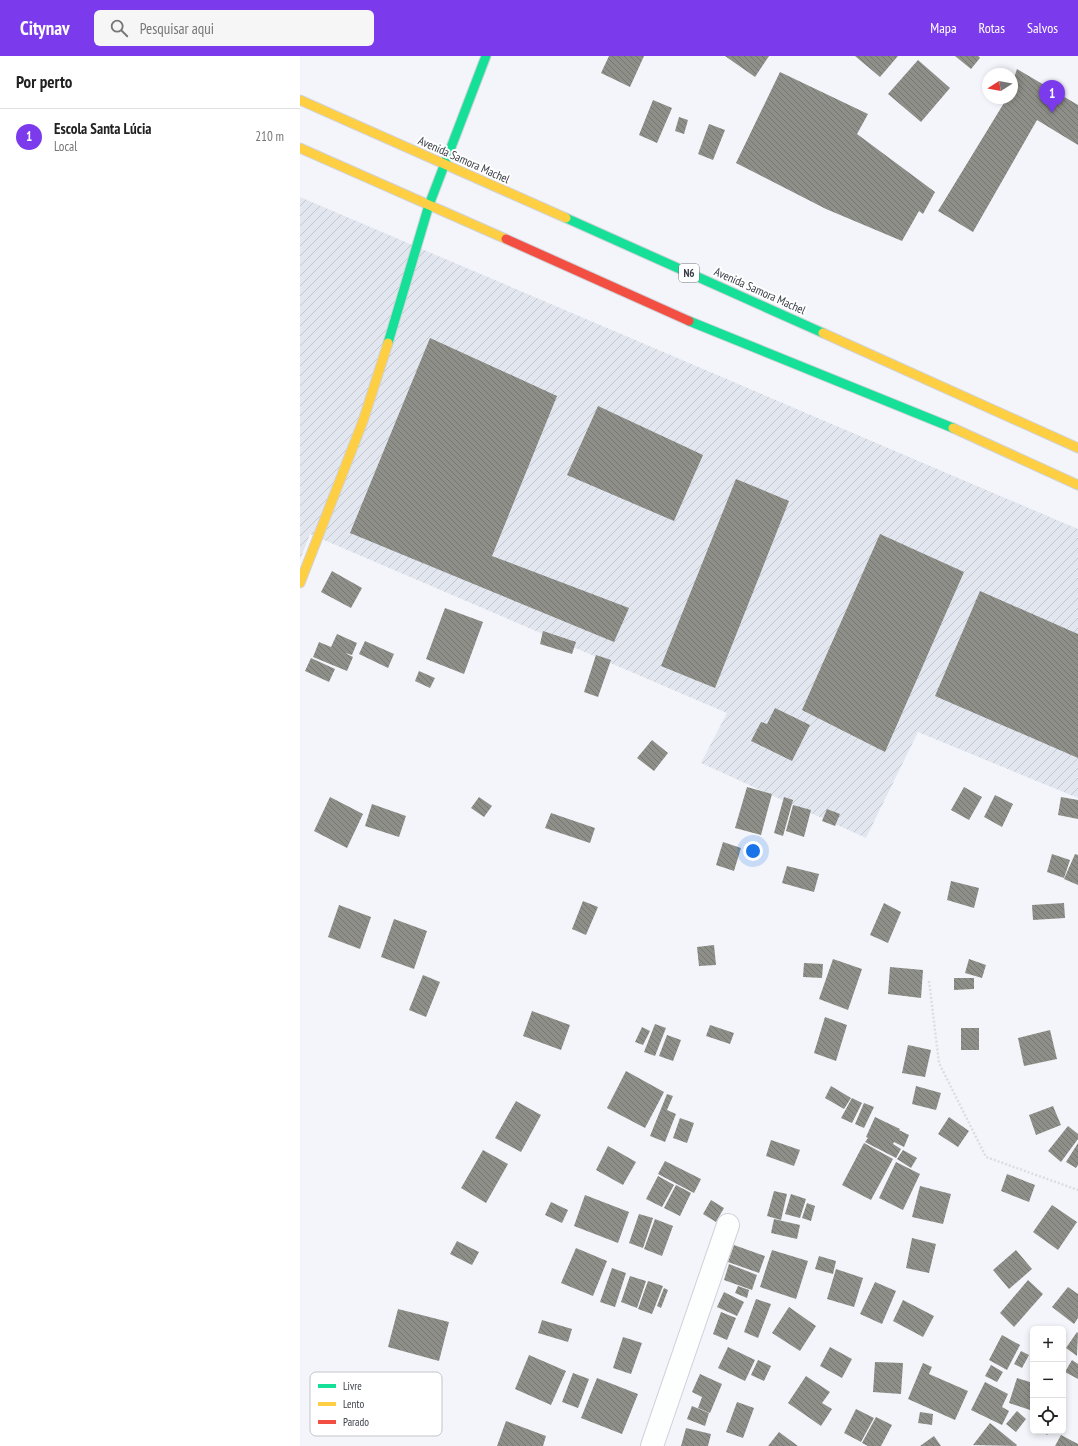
<!DOCTYPE html>
<html lang="pt">
<head>
<meta charset="utf-8">
<style>
	:root { --surface:#fff; --page:#f6f6f6; --text:#222; --muted:#767676; --line:#e0e0e0; --accent:#7c3aed }
	body { margin:0; font-family:"PT Sans Narrow",sans-serif; background:var(--page); color:var(--text) }
	.controls { position:absolute; right:12px; bottom:12px; display:grid; overflow:hidden; border-radius:6px; box-shadow:0 2px 6px #0003 }
	.controls button { width:36px; height:36px; display:grid; place-items:center; padding:0; border:0; border-bottom:1px solid var(--line); background:var(--surface); color:var(--text); font:20px sans-serif }
	.compass { position:absolute; left:682px; top:12px; width:36px; height:36px; border-radius:50%; background:var(--surface); box-shadow:0 2px 6px #0003; rotate:259deg }
	.you { position:absolute; left:453px; top:795px; width:14px; height:14px; margin:-10px; border:3px solid #fff; border-radius:50%; background:#1a73e8; box-shadow:0 0 0 6px #1a73e833 }
	.badge { display:grid; place-items:center; width:26px; height:26px; border-radius:50%; background:var(--accent); color:#fff; font-size:13px; font-weight:700 }
	.pin { position:absolute; translate:-50% -33px; filter:drop-shadow(0 1px 2px #0008) }
	.pin::after { content:''; position:absolute; top:21px; width:14px; height:12px; background:inherit; clip-path:polygon(0 0,100% 0,50% 100%) }
	.list { margin:0; padding:0; list-style:none }
	h2 { display:flex; justify-content:space-between; align-items:center; height:52px; margin:0; padding:0 16px; font-size:17px }
	h2 small { font-size:13px; font-weight:400; color:var(--muted) }
	.list li { display:grid; grid-template-columns:26px 1fr auto; gap:12px; align-items:center; box-sizing:border-box; height:56px; padding:0 16px; border-top:1px solid var(--line) }
	.list b { display:block; font-size:15px; white-space:nowrap }
	.list p { margin:0; font-size:13px; white-space:nowrap; color:var(--muted) }
	.list em { font-size:13px; font-style:normal; color:var(--muted) }
	.icon { flex:none; width:22px; height:22px; fill:none; stroke:currentColor; stroke-width:2; stroke-linecap:round; stroke-linejoin:round }
	.map { position:relative; flex:none; width:778px; height:1390px; overflow:hidden }
	header { display:flex; align-items:center; gap:24px; box-sizing:border-box; height:56px; padding:0 20px; background:var(--accent); color:#fff }
	header strong { font-size:19px }
	nav { display:flex; gap:22px; margin-inline-start:auto; font-size:14px }
	.search { width:280px; height:36px; background:var(--page); display:flex; align-items:center; gap:10px; box-sizing:border-box; padding:0 14px; border-radius:6px; color:var(--muted); font-size:15px }
	main { display:flex }
	aside { flex:1; background:var(--surface) }
	.map>svg:first-child { display:block }
</style>
</head>
<body>
<header>
<strong>Citynav</strong>
<div class="search"><svg class="icon" aria-label="search" viewBox="0 0 24 24"><circle cx="10" cy="10" r="6"/><path d="M15 15l6 6"/></svg>Pesquisar aqui</div>
<nav><a>Mapa</a><a>Rotas</a><a>Salvos</a></nav>
</header>
<main>
<aside>
<h2>Por perto<small></small></h2>
<ul class="list">
<li><span class="badge">1</span><div><b>Escola Santa Lúcia</b><p>Local</p></div><em>210 m</em></li>
</ul>
</aside>
<div class="map">
<svg width="778" height="1390" viewBox="0 0 778 1390">
	<defs>
		<pattern id="industrial-furrows" width="10" height="10" patternUnits="userSpaceOnUse"><rect width="10" height="10" fill="#e2e6ef"/><path d="M-1 1l2-2M0 10L10 0M9 11l2-2" fill="none" stroke="#c3c6ce"/></pattern>
		<pattern id="building-back-hatch" width="6" height="6" patternUnits="userSpaceOnUse"><rect width="6" height="6" fill="#8e8f88"/><path d="M-1 5l2 2M0 0l6 6M5-1l2 2" fill="none" stroke="#757671"/></pattern>
	</defs>
	<rect width="100%" height="100%" fill="#f4f5fb"/>
	<path fill="url(#industrial-furrows)" d="M0 141 778 473V742L618 676 566 782 401 707 427 657 10 478 0 504Z"/>
	<g fill="url(#building-back-hatch)">
		<path d="M309 0H344L330 31 301 17Z"/>
		<path d="M425 0H469L455 21Z"/>
		<path d="M555 0H598L580 21Z"/>
		<path d="M655 0H678L680 2 671 13Z"/>
		<path d="M618 4 650 32 621 66 588 38Z"/>
		<path d="M717 13 778 49V89L737 64 673 176 638 155 707 42H712V28Z"/>
		<path d="M480 16 568 58 557 78 635 136 623 158 619 155 602 185 526 153 436 107Z"/>
		<path d="M353 44 372 52 357 87 339 79Z"/>
		<path d="M379 61 388 64 384 78 375 75Z"/>
		<path d="M409 68 425 74 413 104 398 98Z"/>
		<path d="M130 282 257 340 192 500 329 552 314 586 50 477Z"/>
		<path d="M298 350 403 399 374 465 267 419Z"/>
		<path d="M436 423 489 445 415 632 361 610Z"/>
		<path d="M580 478 664 516 585 696 502 654Z"/>
		<path d="M32 515 62 532 51 552 21 536Z"/>
		<path d="M680 535 778 578V702L635 640Z"/>
		<path d="M145 552 183 566 164 618 126 603Z"/>
		<path d="M243 575 276 586 272 598 240 588Z"/>
		<path d="M37 578 57 587 52 599 45 597 53 601 47 615 13 601 19 586 31 591Z"/>
		<path d="M65 585 94 598 88 612 59 598Z"/>
		<path d="M296 599 311 604 298 641 284 636Z"/>
		<path d="M11 602 35 613 29 626 5 615Z"/>
		<path d="M119 615 135 622 130 632 115 625Z"/>
		<path d="M475 652 510 669 492 705 451 685 461 666 467 668Z"/>
		<path d="M352 684 368 697 354 715 337 702Z"/>
		<path d="M447 731 472 738 461 779 435 772Z"/>
		<path d="M664 731 682 741 669 764 651 754Z"/>
		<path d="M695 739 713 748 702 771 684 761Z"/>
		<path d="M30 741 63 758 47 792 14 775Z"/>
		<path d="M179 741 192 750 184 761 171 752Z"/>
		<path d="M484 741 493 744 483 780 474 777Z"/>
		<path d="M761 741 778 744V763L758 759Z"/>
		<path d="M72 748 106 760 99 781 65 770Z"/>
		<path d="M493 749 511 754 504 781 486 775Z"/>
		<path d="M527 753 540 758 535 770 522 765Z"/>
		<path d="M251 757 295 772 290 787 245 772Z"/>
		<path d="M423 786 441 792 434 815 416 809Z"/>
		<path d="M752 798 770 804 764 822 747 816Z"/>
		<path d="M775 798 778 799V829L764 823Z"/>
		<path d="M487 810 519 818 514 836 482 827Z"/>
		<path d="M651 825 679 832 674 852 647 844Z"/>
		<path d="M283 845 298 851 286 879 272 873Z"/>
		<path d="M584 847 601 856 588 887 570 879Z"/>
		<path d="M764 847 765 862 733 864 732 849Z"/>
		<path d="M39 849 71 861 60 893 28 881Z"/>
		<path d="M94 863 127 875 114 913 81 901Z"/>
		<path d="M414 889 416 909 399 910 397 891Z"/>
		<path d="M533 903 562 913 548 954 519 943Z"/>
		<path d="M669 903 686 909 682 922 665 917Z"/>
		<path d="M504 907 523 908 522 922 503 921Z"/>
		<path d="M590 911 623 914 621 942 588 938Z"/>
		<path d="M123 919 140 926 126 961 109 954Z"/>
		<path d="M654 922H674V933L654 934Z"/>
		<path d="M232 955 270 969 261 994 223 980Z"/>
		<path d="M525 961 547 969 536 1005 514 997Z"/>
		<path d="M355 968 366 972 355 1000 344 996Z"/>
		<path d="M410 969 434 977 430 988 406 980Z"/>
		<path d="M342 971 350 975 343 989 335 986Z"/>
		<rect x="661" y="972" width="18" height="22"/>
		<path d="M750 974 757 1003 724 1010 718 982Z"/>
		<path d="M367 979 381 984 373 1005 359 1000Z"/>
		<path d="M608 989 631 994 625 1021 602 1017Z"/>
		<path d="M326 1015 364 1036 345 1072 307 1052Z"/>
		<path d="M531 1030 551 1042 544 1053 525 1042Z"/>
		<path d="M616 1030 641 1037 636 1054 612 1048Z"/>
		<path d="M367 1038 373 1040 367 1054 376 1058 365 1086 350 1080Z"/>
		<path d="M552 1042 562 1047 552 1067 541 1062Z"/>
		<path d="M216 1045 241 1059 221 1096 195 1082Z"/>
		<path d="M564 1047 574 1051 564 1072 555 1068Z"/>
		<path d="M753 1050 761 1069 736 1079 729 1059Z"/>
		<path d="M575 1061 600 1073 599 1074 609 1079 604 1091 594 1086 593 1088 601 1093 596 1102 565 1086 568 1082 566 1081Z"/>
		<path d="M649 1061 669 1075 658 1091 638 1078Z"/>
		<path d="M380 1062 394 1067 387 1087 373 1082Z"/>
		<path d="M768 1070 778 1078V1083L761 1106 748 1095Z"/>
		<path d="M471 1084 500 1094 494 1110 466 1100Z"/>
		<path d="M564 1087 593 1103 571 1144 542 1129Z"/>
		<path d="M778 1087V1109L776 1112 766 1106Z"/>
		<path d="M308 1090 336 1106 323 1129 296 1114Z"/>
		<path d="M183 1094 208 1108 186 1147 161 1132Z"/>
		<path d="M603 1094 617 1102 611 1112 597 1103Z"/>
		<path d="M365 1105 401 1123 394 1137 358 1118Z"/>
		<path d="M596 1106 620 1118 603 1154 579 1142Z"/>
		<path d="M707 1118 735 1129 729 1146 701 1135Z"/>
		<path d="M358 1120 374 1129 362 1151 346 1143Z"/>
		<path d="M376 1129 391 1137 380 1160 364 1152Z"/>
		<path d="M620 1130 651 1138 643 1168 612 1161Z"/>
		<path d="M474 1135 487 1138 481 1164 467 1160Z"/>
		<path d="M491 1138 506 1143 500 1162 485 1158Z"/>
		<path d="M285 1139 329 1156 318 1187 274 1170Z"/>
		<path d="M411 1144 424 1152 416 1166 403 1158Z"/>
		<path d="M251 1146 268 1154 262 1167 245 1159Z"/>
		<path d="M507 1147 515 1150 511 1165 502 1162Z"/>
		<path d="M752 1149 777 1166 758 1194 733 1176Z"/>
		<path d="M339 1158 353 1162 343 1192 329 1187Z"/>
		<path d="M355 1163 373 1170 362 1200 344 1193Z"/>
		<path d="M474 1163 500 1169 497 1183 471 1177Z"/>
		<path d="M612 1182 636 1188 629 1217 606 1212Z"/>
		<path d="M157 1185 179 1196 172 1209 150 1198Z"/>
		<path d="M434 1189 465 1200 459 1217 428 1206Z"/>
		<path d="M276 1192 307 1205 293 1240 261 1227Z"/>
		<path d="M472 1194 508 1205 496 1243 460 1231Z"/>
		<path d="M716 1194 732 1213 709 1233 693 1214Z"/>
		<path d="M519 1200 536 1205 533 1218 515 1213Z"/>
		<path d="M429 1208 457 1219 452 1234 424 1224Z"/>
		<path d="M312 1212 326 1217 315 1251 300 1246Z"/>
		<path d="M536 1213 563 1222 554 1251 527 1243Z"/>
		<path d="M330 1220 346 1225 337 1252 321 1246Z"/>
		<path d="M728 1224 743 1238 714 1271 700 1257Z"/>
		<path d="M348 1225 363 1230 352 1258 338 1253Z"/>
		<path d="M575 1226 596 1235 582 1268 560 1258Z"/>
		<path d="M438 1230 449 1234 447 1242 435 1237Z"/>
		<path d="M768 1231 778 1238V1262L774 1268 752 1251Z"/>
		<path d="M364 1232 368 1234 361 1252 357 1250Z"/>
		<path d="M424 1236 444 1246 437 1260 417 1251Z"/>
		<path d="M456 1243 471 1248 458 1282 444 1276Z"/>
		<path d="M603 1244 634 1260 623 1281 593 1265Z"/>
		<path d="M489 1251 516 1270 500 1295 472 1277Z"/>
		<path d="M98 1253 149 1266 139 1305 88 1291Z"/>
		<path d="M421 1256 436 1262 427 1284 413 1278Z"/>
		<path d="M242 1264 272 1273 268 1286 238 1277Z"/>
		<path d="M777 1276 778 1277 777 1300 766 1292Z"/>
		<path d="M702 1279 720 1289 707 1314 689 1304Z"/>
		<path d="M323 1281 342 1287 331 1318 313 1312Z"/>
		<path d="M428 1291 455 1304 445 1325 418 1312Z"/>
		<path d="M530 1291 552 1303 542 1322 520 1310Z"/>
		<path d="M721 1295 729 1299 722 1312 714 1308Z"/>
		<path d="M229 1299 266 1315 251 1349 215 1333Z"/>
		<path d="M458 1304 471 1310 464 1325 451 1319Z"/>
		<path d="M772 1304 778 1308V1323L765 1316Z"/>
		<path d="M575 1306 603 1307 601 1338 573 1336Z"/>
		<path d="M623 1307 632 1311 629 1318 668 1335 655 1364 608 1343Z"/>
		<path d="M691 1309 703 1316 697 1326 685 1320Z"/>
		<path d="M273 1317 289 1323 278 1352 262 1346Z"/>
		<path d="M400 1318 422 1328 410 1357 398 1352 402 1341 392 1336Z"/>
		<path d="M506 1320 530 1336 522 1347 532 1353 521 1370 488 1347Z"/>
		<path d="M297 1322 338 1338 322 1378 281 1362Z"/>
		<path d="M717 1322 733 1327V1355L709 1347Z"/>
		<path d="M685 1326 708 1338 702 1351 709 1355 702 1369 671 1354Z"/>
		<path d="M437 1346 454 1352 443 1382 426 1376Z"/>
		<path d="M392 1350 409 1357 405 1370 387 1363Z"/>
		<path d="M556 1353 574 1362 561 1386 544 1377Z"/>
		<path d="M717 1355 726 1363 716 1376 706 1368Z"/>
		<path d="M620 1356 633 1358 632 1369 618 1367Z"/>
		<path d="M576 1361 592 1369 581 1390H568L562 1387Z"/>
		<path d="M206 1365 246 1380 243 1390H197Z"/>
		<path d="M690 1367 717 1389 716 1390 673 1389Z"/>
		<path d="M386 1372 411 1378 408 1390H381Z"/>
		<path d="M742 1375H750L747 1379Z"/>
		<path d="M479 1376 498 1390H468Z"/>
		<path d="M761 1379 778 1388V1390H755Z"/>
		<path d="M634 1380 641 1390H620Z"/>
	</g>
	<g fill="none" stroke-linecap="round" stroke-linejoin="round">
		<g stroke="#d0d2d9" stroke-width="24">
			<path id="street" d="M352 1390 428 1169"/>
		</g>
		<g stroke="#d0d2d9" stroke-width="11">
			<g id="fast">
				<path d="M266 162 523 277"/>
				<path d="M389 265 653 372"/>
				<path d="M88 287 129 149 186 0"/>
			</g>
		</g>
		<g stroke="#d0d2d9" stroke-width="11">
			<g id="slow">
				<path d="M0 44 266 162"/>
				<path d="M0 92 206 183"/>
				<path d="M523 277 778 392"/>
				<path d="M653 372 778 429"/>
				<path d="M0 527 63 365 88 287"/>
			</g>
		</g>
		<g stroke="#d0d2d9" stroke-width="11">
			<path id="jam" d="M206 183 389 265"/>
		</g>
		<path stroke="#dddddf" stroke-width="2.5" stroke-dasharray="2 2" stroke-linecap="butt" d="M629 925 639 1007 686 1101 778 1134"/>
		<use href="#street" stroke="#fdfefe" stroke-width="22"/>
		<use href="#fast" stroke="#16e098" stroke-width="9"/>
		<use href="#slow" stroke="#ffcf43" stroke-width="9"/>
		<use href="#jam" stroke="#f24e42" stroke-width="9"/>
	</g>
	<g text-anchor="middle" stroke-width="4" stroke-linejoin="round" paint-order="stroke">
		<rect fill="#fff" stroke="#74777e" stroke-width="1" x="379" y="208" width="20" height="18" rx="3"/>
		<g font-size="11" font-weight="bold" fill="#393d46">
			<text x="389" y="221">N6</text>
		</g>
		<g font-size="12" fill="#393d46" stroke="#fff">
			<text transform="translate(164 104) rotate(24)" y="4">Avenida Samora Machel</text>
			<text transform="translate(460 235) rotate(24)" y="4">Avenida Samora Machel</text>
		</g>
	</g>
	<rect x="10" y="1316" width="132" height="64" rx="6" fill="#fff" stroke="#c4c5c8" stroke-width="1"/>
	<rect x="18" y="1328" width="18" height="4" fill="#16e098"/>
	<rect x="18" y="1346" width="18" height="4" fill="#ffcf43"/>
	<rect x="18" y="1364" width="18" height="4" fill="#f24e42"/>
	<g font-size="11" fill="#393d46">
		<text x="43" y="1334">Livre</text>
		<text x="43" y="1352">Lento</text>
		<text x="43" y="1370">Parado</text>
	</g>
</svg>
<div class="controls">
<button>+</button>
<button>−</button>
<button><svg class="icon" aria-label="locate" viewBox="0 0 24 24"><circle cx="12" cy="12" r="6"/><path d="M12 2v4M12 18v4M2 12h4M18 12h4"/></svg></button>
</div>
<svg class="compass" viewBox="-18 -18 36 36"><path d="M0-13l5 13h-10z" fill="#e53935"/><path d="M0 13l5-13h-10z" fill="#767676"/></svg>
<div class="you"></div>
<div class="pin badge" style="left:752px;top:57px">1</div>
</div>
</main>
</body>
</html>
